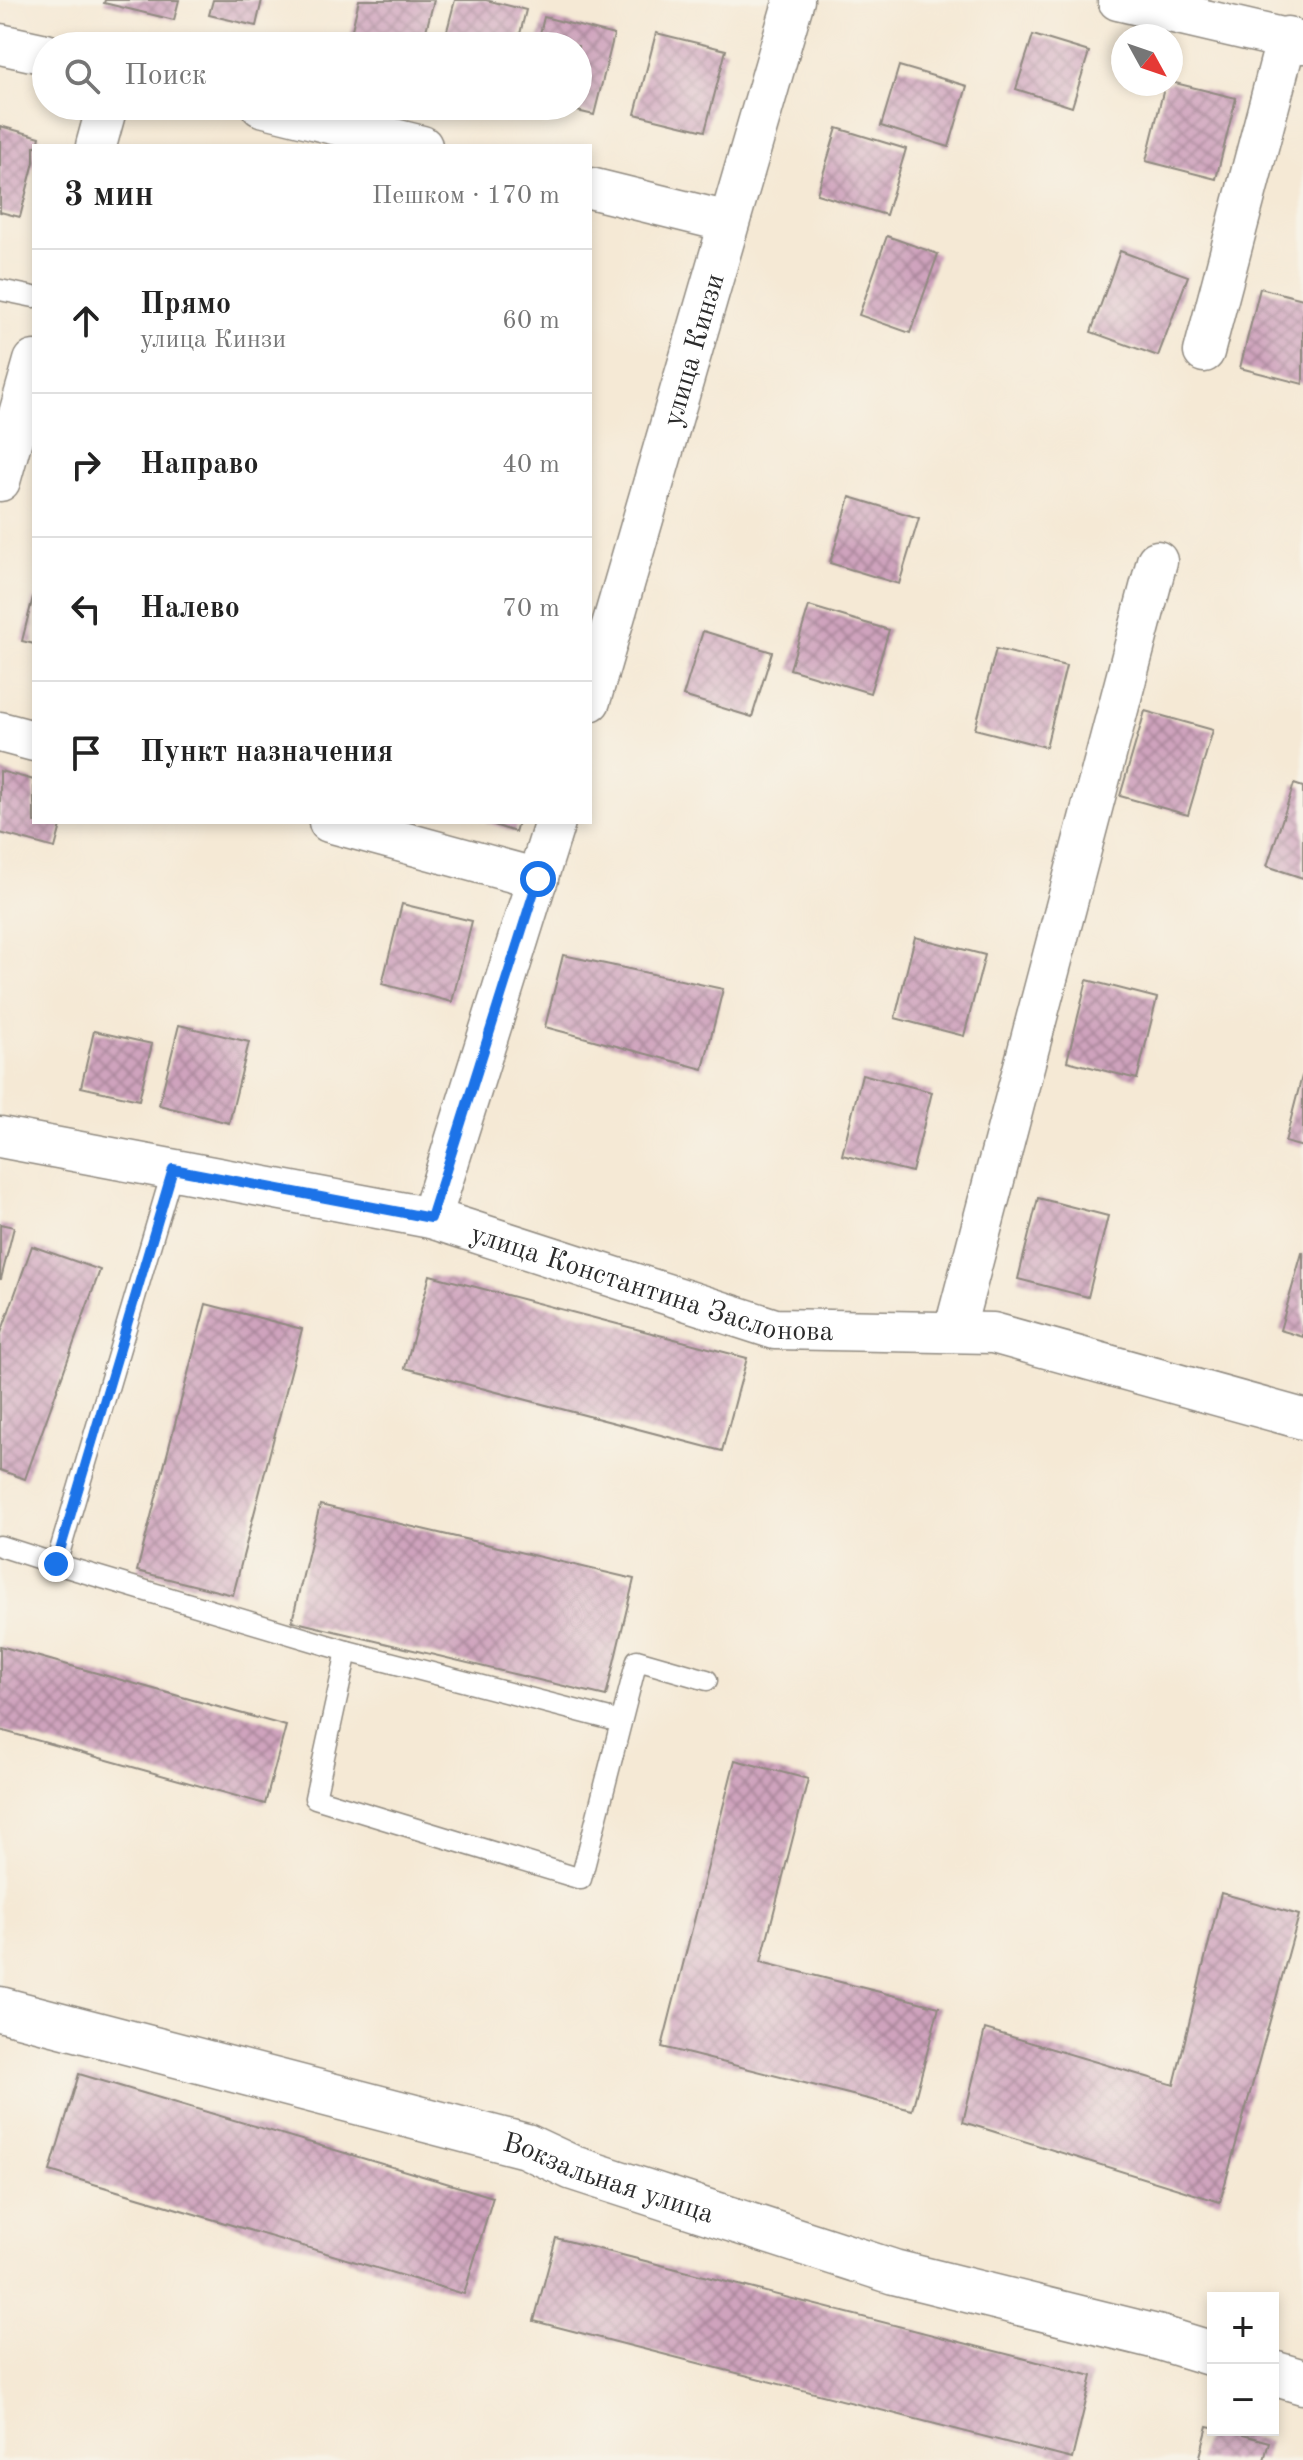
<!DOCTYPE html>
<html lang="ru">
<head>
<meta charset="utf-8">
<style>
	:root { --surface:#fff; --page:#f2f2f2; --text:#222; --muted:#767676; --line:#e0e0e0 }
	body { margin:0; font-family:"Old Standard TT",serif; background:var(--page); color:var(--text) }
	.controls { position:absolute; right:24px; bottom:24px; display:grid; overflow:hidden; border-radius:0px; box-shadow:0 4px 12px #0003 }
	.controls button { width:72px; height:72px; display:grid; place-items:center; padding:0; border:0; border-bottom:2px solid var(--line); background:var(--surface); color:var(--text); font:40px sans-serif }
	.compass { position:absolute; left:1111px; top:24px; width:72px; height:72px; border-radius:50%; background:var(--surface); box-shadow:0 4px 12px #0003; rotate:130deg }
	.stop { position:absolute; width:24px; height:24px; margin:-18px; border:6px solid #1a73e8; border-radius:50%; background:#fff }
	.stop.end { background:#1a73e8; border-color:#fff; box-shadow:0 2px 8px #0008 }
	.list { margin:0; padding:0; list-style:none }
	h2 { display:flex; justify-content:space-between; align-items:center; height:104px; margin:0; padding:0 32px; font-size:34px }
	h2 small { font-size:26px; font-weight:400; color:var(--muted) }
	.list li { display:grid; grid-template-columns:52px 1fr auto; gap:24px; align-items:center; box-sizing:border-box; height:144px; padding:0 32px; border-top:2px solid var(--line) }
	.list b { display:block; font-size:30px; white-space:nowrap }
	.list p { margin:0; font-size:26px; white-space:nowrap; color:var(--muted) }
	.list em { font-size:26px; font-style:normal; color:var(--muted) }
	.icon { flex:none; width:44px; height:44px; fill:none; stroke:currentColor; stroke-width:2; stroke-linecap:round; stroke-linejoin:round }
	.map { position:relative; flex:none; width:1303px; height:2460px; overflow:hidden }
	.search { position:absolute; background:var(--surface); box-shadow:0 4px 12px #0003; left:32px; top:32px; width:560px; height:88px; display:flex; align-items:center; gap:20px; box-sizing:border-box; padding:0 28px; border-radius:44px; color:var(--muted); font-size:30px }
	.panel { position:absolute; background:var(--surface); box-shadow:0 4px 12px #0003; left:32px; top:144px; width:560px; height:680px; border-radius:0px }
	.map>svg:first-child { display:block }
</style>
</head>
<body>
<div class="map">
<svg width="1303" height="2460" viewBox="0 0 1303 2460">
	<defs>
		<pattern id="building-cross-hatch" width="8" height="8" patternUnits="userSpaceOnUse" patternTransform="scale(2)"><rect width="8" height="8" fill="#cfa3bd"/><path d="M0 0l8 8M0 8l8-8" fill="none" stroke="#a8859a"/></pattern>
	</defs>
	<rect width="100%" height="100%" fill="#f7f3e8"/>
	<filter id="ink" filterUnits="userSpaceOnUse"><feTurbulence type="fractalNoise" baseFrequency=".0125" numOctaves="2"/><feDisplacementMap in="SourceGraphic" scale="16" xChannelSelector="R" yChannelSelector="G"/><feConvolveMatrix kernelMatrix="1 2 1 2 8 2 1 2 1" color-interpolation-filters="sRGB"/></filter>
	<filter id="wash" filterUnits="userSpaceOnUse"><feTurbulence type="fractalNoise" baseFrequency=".006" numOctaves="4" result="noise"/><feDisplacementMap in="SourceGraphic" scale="32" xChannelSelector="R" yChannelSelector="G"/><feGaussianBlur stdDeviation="1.8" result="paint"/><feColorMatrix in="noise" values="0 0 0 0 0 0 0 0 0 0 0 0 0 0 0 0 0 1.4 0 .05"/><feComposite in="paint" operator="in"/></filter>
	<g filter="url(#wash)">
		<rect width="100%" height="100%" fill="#f5e9d5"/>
		<g id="blocks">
			<g fill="url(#building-cross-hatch)">
				<path d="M105 0H179L174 20 104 3Z"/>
				<path d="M213 0H262L256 26 209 15Z"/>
				<path d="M359 0H434L422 46H348Z"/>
				<path d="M455 0H486L526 10 517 46H443Z"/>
				<path d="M544 17 614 35 594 115 560 107 578 106V46H537Z"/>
				<path d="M656 33 726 50 705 131 635 114Z"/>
				<path d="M1033 35 1089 52 1072 107 1016 89Z"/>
				<path d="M899 66 967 86 949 147 881 126Z"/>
				<path d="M1171 82 1236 98 1216 179 1146 161 1165 84Z"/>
				<path d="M0 126 40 137 38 146H34V162L20 217 0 212Z"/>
				<path d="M837 128 906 149 886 215 817 194Z"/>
				<path d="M887 236 938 254 910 333 859 315Z"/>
				<path d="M1120 251 1188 276 1158 356 1091 332Z"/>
				<path d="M1260 288 1303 299V384L1240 368Z"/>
				<path d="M850 497 919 518 899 584 830 563Z"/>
				<path d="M33 597 34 598V644L22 641Z"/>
				<path d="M809 606 889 630 870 693 790 669Z"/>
				<path d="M703 631 772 652 752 717 683 696Z"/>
				<path d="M996 649 1066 666 1046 747 975 729Z"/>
				<path d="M1145 711 1213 730 1188 815 1120 796Z"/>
				<path d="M0 771 34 780V822H62L55 848 0 833Z"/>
				<path d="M1294 784 1303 787V878L1267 866Z"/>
				<path d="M485 822H518L515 832Z"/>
				<path d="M402 904 472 921 452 1002 382 984Z"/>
				<path d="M915 937 985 955 964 1036 895 1018Z"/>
				<path d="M563 955 723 989 703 1069 545 1027Z"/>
				<path d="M1087 980 1157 998 1137 1079 1067 1061Z"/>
				<path d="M179 1025 249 1042 229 1123 159 1105Z"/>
				<path d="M94 1031 152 1044 139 1100 81 1087Z"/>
				<path d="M862 1074 932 1092 912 1172 842 1155Z"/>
				<path d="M1302 1076H1303V1147L1285 1142Z"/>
				<path d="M1038 1198 1108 1216 1088 1297 1018 1279Z"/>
				<path d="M0 1224 14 1227 1 1279H0Z"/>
				<path d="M32 1246 100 1270 25 1479 0 1470V1336Z"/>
				<path d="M1302 1253H1303V1337L1280 1330Z"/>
				<path d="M430 1275 747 1358 722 1451 405 1368Z"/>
				<path d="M206 1304 302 1329 233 1595 137 1571Z"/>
				<path d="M320 1505 634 1579 606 1696 292 1621Z"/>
				<path d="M0 1646 286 1726 265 1804 0 1730Z"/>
				<path d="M735 1760 808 1779 761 1962 939 2007 912 2110 662 2047Z"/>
				<path d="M1221 1893 1299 1915 1220 2202 963 2122 985 2029 1174 2085Z"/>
				<path d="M79 2074 493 2197 464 2294 50 2171Z"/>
				<path d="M556 2238 1092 2376 1072 2459 534 2321Z"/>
				<path d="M1208 2426 1213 2427V2430H1224L1269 2442 1264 2460H1199Z"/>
			</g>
		</g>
	</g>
	<g filter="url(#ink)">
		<use href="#blocks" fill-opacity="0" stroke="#908a80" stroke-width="2"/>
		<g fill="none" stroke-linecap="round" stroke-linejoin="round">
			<g stroke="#908a80" stroke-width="23">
				<g id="service">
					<path d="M0 290 34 297"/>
					<path d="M0 1546 56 1564 173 1169"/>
					<path d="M56 1564 347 1651"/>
					<path d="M621 1722 347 1651 315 1798 581 1879 637 1660 707 1680"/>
				</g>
			</g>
			<g stroke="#908a80" stroke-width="43">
				<g id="minor">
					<path d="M1118 0 1303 43"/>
					<path d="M0 44 46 54"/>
					<path d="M261 106 422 146"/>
					<path d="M96 146 107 106"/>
					<path d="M590 188 728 222"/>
					<path d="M1204 352 1287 37"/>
					<path d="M0 481 34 361"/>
					<path id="s1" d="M590 701 794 0"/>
					<path d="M0 732 34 741"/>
					<path d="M329 822 538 879"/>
					<path id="s2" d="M0 1137 431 1218 775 1329 993 1333 1303 1419"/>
					<path d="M431 1218 555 822"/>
					<path d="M954 1332 1157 561"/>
				</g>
			</g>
			<g stroke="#908a80" stroke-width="47">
				<g id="secondary">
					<path id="s3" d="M0 2009 526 2146 573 2168 894 2272 1157 2337 1213 2354"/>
					<path d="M1273 2373 1303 2382"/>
				</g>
			</g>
			<use href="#service" stroke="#fff" stroke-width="20"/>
			<use href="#minor" stroke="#fff" stroke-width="40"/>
			<use href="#secondary" stroke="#fff" stroke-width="44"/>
		</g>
	</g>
	<g fill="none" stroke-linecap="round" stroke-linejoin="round" filter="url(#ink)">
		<path stroke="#1a73e8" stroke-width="10" d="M56 1564 173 1169 431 1218 538 879"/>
	</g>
	<g text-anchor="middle" stroke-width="8" stroke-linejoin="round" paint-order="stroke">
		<g font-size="28" fill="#2b2b2b" stroke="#f7f3e8">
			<text dy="10" stroke="none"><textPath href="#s1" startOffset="366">улица Кинзи</textPath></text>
			<text dy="10" stroke="none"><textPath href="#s2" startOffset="670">улица Константина Заслонова</textPath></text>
			<text dy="10" stroke="none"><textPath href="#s3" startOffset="632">Вокзальная улица</textPath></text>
		</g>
	</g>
</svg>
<div class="controls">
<button>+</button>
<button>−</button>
</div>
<svg class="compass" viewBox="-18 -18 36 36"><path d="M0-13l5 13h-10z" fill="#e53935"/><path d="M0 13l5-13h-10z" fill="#767676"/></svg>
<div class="stop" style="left:538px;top:879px"></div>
<div class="stop end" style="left:56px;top:1564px"></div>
<div class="search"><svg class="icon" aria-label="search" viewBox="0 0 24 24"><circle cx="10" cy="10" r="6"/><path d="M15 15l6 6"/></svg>Поиск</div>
<section class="panel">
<h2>3 мин<small>Пешком · 170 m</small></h2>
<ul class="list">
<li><svg class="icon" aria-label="ahead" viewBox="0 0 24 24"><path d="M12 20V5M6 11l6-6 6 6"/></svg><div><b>Прямо</b><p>улица Кинзи</p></div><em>60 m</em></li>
<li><svg class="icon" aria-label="right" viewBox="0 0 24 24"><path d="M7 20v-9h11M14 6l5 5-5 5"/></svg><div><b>Направо</b></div><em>40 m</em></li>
<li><svg class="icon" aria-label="left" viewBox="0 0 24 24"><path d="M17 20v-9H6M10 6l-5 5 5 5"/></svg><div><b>Налево</b></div><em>70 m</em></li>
<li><svg class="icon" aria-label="arrive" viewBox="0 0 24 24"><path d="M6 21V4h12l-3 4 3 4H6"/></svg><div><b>Пункт назначения</b></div></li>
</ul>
</section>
</div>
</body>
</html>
